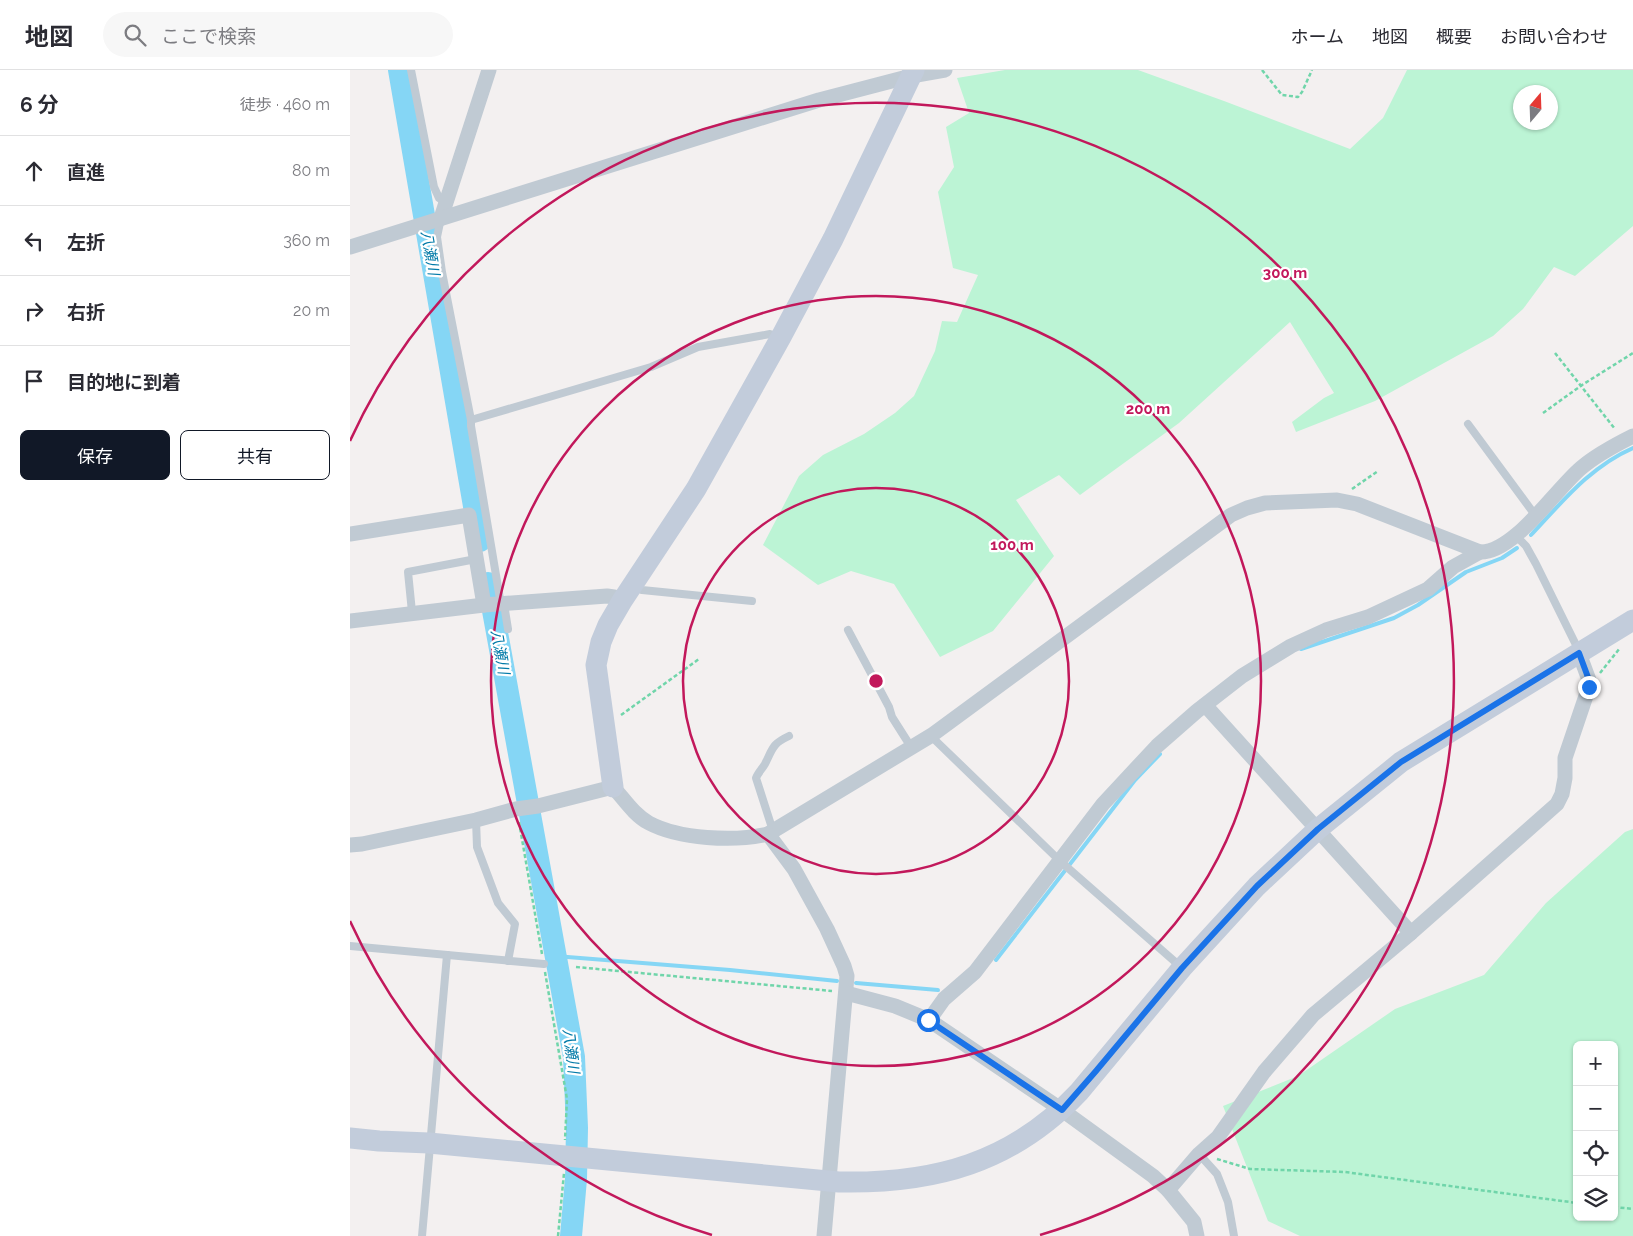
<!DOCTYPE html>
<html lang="ja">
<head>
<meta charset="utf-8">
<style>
	:root { --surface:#fff; --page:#f7f7f7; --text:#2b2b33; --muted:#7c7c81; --line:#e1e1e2; --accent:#111827 }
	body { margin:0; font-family:Raleway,"Noto Sans JP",sans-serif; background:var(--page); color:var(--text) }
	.controls { position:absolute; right:15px; bottom:15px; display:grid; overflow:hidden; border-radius:8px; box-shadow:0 1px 4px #0004 }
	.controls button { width:45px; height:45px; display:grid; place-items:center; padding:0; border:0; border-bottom:1px solid var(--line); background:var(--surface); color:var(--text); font:25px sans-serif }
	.compass { position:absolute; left:1163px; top:15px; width:45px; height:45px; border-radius:50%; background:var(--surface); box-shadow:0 1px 4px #0004; rotate:19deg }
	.stop { position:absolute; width:15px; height:15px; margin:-11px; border:4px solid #1a73e8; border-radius:50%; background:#fff }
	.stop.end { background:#1a73e8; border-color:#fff; box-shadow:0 1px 5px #0008 }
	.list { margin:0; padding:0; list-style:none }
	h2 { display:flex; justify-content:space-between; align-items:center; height:65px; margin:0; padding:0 20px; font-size:21px }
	h2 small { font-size:16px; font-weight:400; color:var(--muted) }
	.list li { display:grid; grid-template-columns:32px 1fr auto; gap:15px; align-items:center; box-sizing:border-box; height:70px; padding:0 20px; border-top:1px solid var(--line) }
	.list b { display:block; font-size:19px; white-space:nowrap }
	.list em { font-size:16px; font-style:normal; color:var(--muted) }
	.actions { display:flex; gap:10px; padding:15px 20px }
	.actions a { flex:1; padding:11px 0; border:1px solid var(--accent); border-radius:8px; text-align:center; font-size:18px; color:var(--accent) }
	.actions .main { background:var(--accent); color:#fff }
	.icon { flex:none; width:28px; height:28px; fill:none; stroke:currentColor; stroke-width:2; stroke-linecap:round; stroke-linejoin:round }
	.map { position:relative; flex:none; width:1283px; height:1166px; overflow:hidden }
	header { display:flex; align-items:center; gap:30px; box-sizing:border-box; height:70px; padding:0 25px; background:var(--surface); border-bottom:1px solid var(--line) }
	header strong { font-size:24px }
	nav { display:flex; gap:28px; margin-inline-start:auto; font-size:18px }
	.search { width:350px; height:45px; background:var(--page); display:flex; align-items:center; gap:12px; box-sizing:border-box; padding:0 18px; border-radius:28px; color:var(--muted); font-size:19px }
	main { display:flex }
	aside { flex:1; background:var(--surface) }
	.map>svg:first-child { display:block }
</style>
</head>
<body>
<header>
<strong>地図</strong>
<div class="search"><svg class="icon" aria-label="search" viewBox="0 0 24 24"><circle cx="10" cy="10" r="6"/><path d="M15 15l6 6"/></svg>ここで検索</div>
<nav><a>ホーム</a><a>地図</a><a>概要</a><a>お問い合わせ</a></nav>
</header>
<main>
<aside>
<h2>6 分<small>徒歩 · 460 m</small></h2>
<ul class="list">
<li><svg class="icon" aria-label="ahead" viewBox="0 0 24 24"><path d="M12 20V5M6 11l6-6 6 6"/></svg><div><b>直進</b></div><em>80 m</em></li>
<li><svg class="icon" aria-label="left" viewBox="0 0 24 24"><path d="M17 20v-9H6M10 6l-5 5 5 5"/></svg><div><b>左折</b></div><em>360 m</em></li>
<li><svg class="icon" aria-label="right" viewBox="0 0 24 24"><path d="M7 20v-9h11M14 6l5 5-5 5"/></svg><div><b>右折</b></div><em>20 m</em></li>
<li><svg class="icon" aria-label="arrive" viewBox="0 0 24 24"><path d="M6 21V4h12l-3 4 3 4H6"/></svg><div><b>目的地に到着</b></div></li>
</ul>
<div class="actions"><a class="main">保存</a><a>共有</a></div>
</aside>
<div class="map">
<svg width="1283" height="1166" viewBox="0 0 1283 1166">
	<rect width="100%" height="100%" fill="#f3f0f0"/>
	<g fill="#bcf4d5" fill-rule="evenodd">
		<path d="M655 0H788L874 31 1000 79 1033 48 1057 0H1283V156L1225 206 1204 197 1173 239 1143 266 1025 331 946 362 942 352 974 328 984 323 940 252 829 353 730 425 709 405 666 430 704 486 643 561 590 587 544 514 501 501 468 515 413 475 449 406 473 385 514 364 545 343 564 326 585 281 592 251 607 252 628 205 603 198 588 122 604 97 596 57 619 43 607 8ZM1170 22H1200V52H1170Z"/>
		<path d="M1283 759V1166H950L918 1151 873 1036 948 1006 1045 939 1134 905 1196 833 1275 762ZM1227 975H1264V1147H1227Z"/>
	</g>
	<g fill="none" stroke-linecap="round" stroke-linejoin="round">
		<g stroke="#85d6f5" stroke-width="4">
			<path d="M1181 465C1212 432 1241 396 1283 378"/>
			<path d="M951 579 1044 548 1068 535 1116 502 1152 488 1167 478"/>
			<path d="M205 886 380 900 487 911"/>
			<path d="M646 890 785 710 810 684"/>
			<path d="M506 913 588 920"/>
		</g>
		<g stroke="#85d6f5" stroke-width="22">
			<path d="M49 0 130 471"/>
			<path d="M138 513 224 987 227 1058 226 1109 221 1166"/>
		</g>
		<g stroke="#70d5aa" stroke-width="2.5" stroke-dasharray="4 2.5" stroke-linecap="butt">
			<path d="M912 0 932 25 948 27 952 22 962 0"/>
			<path d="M1205 283 1265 359"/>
			<path d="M1193 343 1232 315 1283 283"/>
			<path d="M1002 419 1028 401"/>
			<path d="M1250 603 1270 578"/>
			<path d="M271 645 349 589"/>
			<path d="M169 752 192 884"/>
			<path d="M226 897 482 921"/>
			<path d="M195 902 217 1029 215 1070"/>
			<path d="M867 1089 900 1099 995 1102 1227 1133"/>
			<path d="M1264 1137 1283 1139"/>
			<path d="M208 1166 214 1103"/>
		</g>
		<g stroke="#c0cad3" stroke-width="8">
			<path d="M61 0 84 117 89 128 96 133"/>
			<path d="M91 148 87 167 92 202 121 350V356L150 529 154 534 158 559"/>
			<path d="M121 350 301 297 348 277 420 264 431 267"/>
			<path d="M1118 354 1185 445"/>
			<path d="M1166 466 1176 476 1186 494 1229 581"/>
			<path d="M283 516 292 520 402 531"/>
			<path d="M62 542 58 502 126 489"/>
			<path d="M498 560 539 637 542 647 561 677"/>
			<path d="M582 665 586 671 710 791 831 897"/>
			<path d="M126 750 127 777 148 833 165 854 158 891"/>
			<path d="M423 761 406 708C408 703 412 699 415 694 423 678 422 674 439 666"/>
			<path d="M0 876 194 894"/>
			<path d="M849 1084 867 1104 878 1132 884 1166"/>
			<path d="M72 1166 97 885"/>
		</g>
		<g stroke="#c0cad3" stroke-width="15">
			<path d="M91 148 139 0"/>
			<path d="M0 177 469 30 561 6 595 0"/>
			<path d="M0 464 119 445 134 535"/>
			<path d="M0 551 134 535 257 526 264 527 272 531"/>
			<path d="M855 635 1061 863"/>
			<path d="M418 764 582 665 881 445 897 438 915 433 987 430 1007 434 1130 482C1164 483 1205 420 1231 398 1246 385 1265 375 1283 366"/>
			<path d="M0 775 12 774 126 750 166 739 188 736 263 717C274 729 284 745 299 753 329 769 384 772 418 764L444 799 477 859 494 896 497 906 474 1166"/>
			<path d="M496 923 545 936 579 950 712 1040 803 1106 818 1120 844 1152 847 1166"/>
			<path d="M579 950 594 929 625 902 753 734 807 676 847 641 892 606 941 576 976 560 1018 547 1078 519 1103 497 1130 482"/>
			<path d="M818 1120 849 1084 868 1067 914 1002 963 945 1061 863 1207 734 1212 724 1215 708V688L1239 617V610L1229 583"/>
		</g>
		<g stroke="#c2ccdb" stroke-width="21">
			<path d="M263 717 246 595 251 572 258 555 272 531 346 419 431 267 483 169 564 0"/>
			<path d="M0 1068 29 1071 79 1073 489 1112C584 1114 662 1093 729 1022L832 898 907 816 968 759 1051 692 1283 550"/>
		</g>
	</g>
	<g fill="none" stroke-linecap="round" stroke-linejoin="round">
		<path stroke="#1a73e8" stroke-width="6" d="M578 950 712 1040 746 1001 832 898 907 816 968 759 1051 692 1229 583 1239 610V617"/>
	</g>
	<g fill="none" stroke="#c2185b" stroke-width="2.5">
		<circle cx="526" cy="611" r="193"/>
		<circle cx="526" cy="611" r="385"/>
		<path d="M362 1165A578 578 0 0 1 0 851M0 371A578 578 0 1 1 690 1165"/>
	</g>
	<g text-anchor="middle" stroke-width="4.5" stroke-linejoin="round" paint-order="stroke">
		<g font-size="15" font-style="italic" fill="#027aa8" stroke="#fff">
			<text transform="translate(80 183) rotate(80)" y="5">八瀬川</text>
			<text transform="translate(150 582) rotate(80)" y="5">八瀬川</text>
			<text transform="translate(221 981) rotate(83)" y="5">八瀬川</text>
		</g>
	</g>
	<circle cx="526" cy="611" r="8" fill="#c2185b" stroke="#fff" stroke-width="2.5"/>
	<g font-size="15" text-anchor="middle" font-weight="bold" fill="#c2185b" stroke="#fff" stroke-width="4.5" stroke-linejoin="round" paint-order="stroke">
		<text x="935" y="208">300 m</text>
		<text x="798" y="344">200 m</text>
		<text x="662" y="480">100 m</text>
	</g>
</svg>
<div class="controls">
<button>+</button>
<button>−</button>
<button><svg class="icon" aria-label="locate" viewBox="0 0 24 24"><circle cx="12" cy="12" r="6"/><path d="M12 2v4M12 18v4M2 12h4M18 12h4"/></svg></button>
<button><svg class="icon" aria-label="layers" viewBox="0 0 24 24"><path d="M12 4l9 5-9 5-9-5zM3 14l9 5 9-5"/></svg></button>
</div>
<svg class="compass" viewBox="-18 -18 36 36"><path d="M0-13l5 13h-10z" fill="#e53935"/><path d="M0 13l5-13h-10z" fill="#7c7c81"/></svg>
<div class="stop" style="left:578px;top:950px"></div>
<div class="stop end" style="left:1239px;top:617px"></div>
</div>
</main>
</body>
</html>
